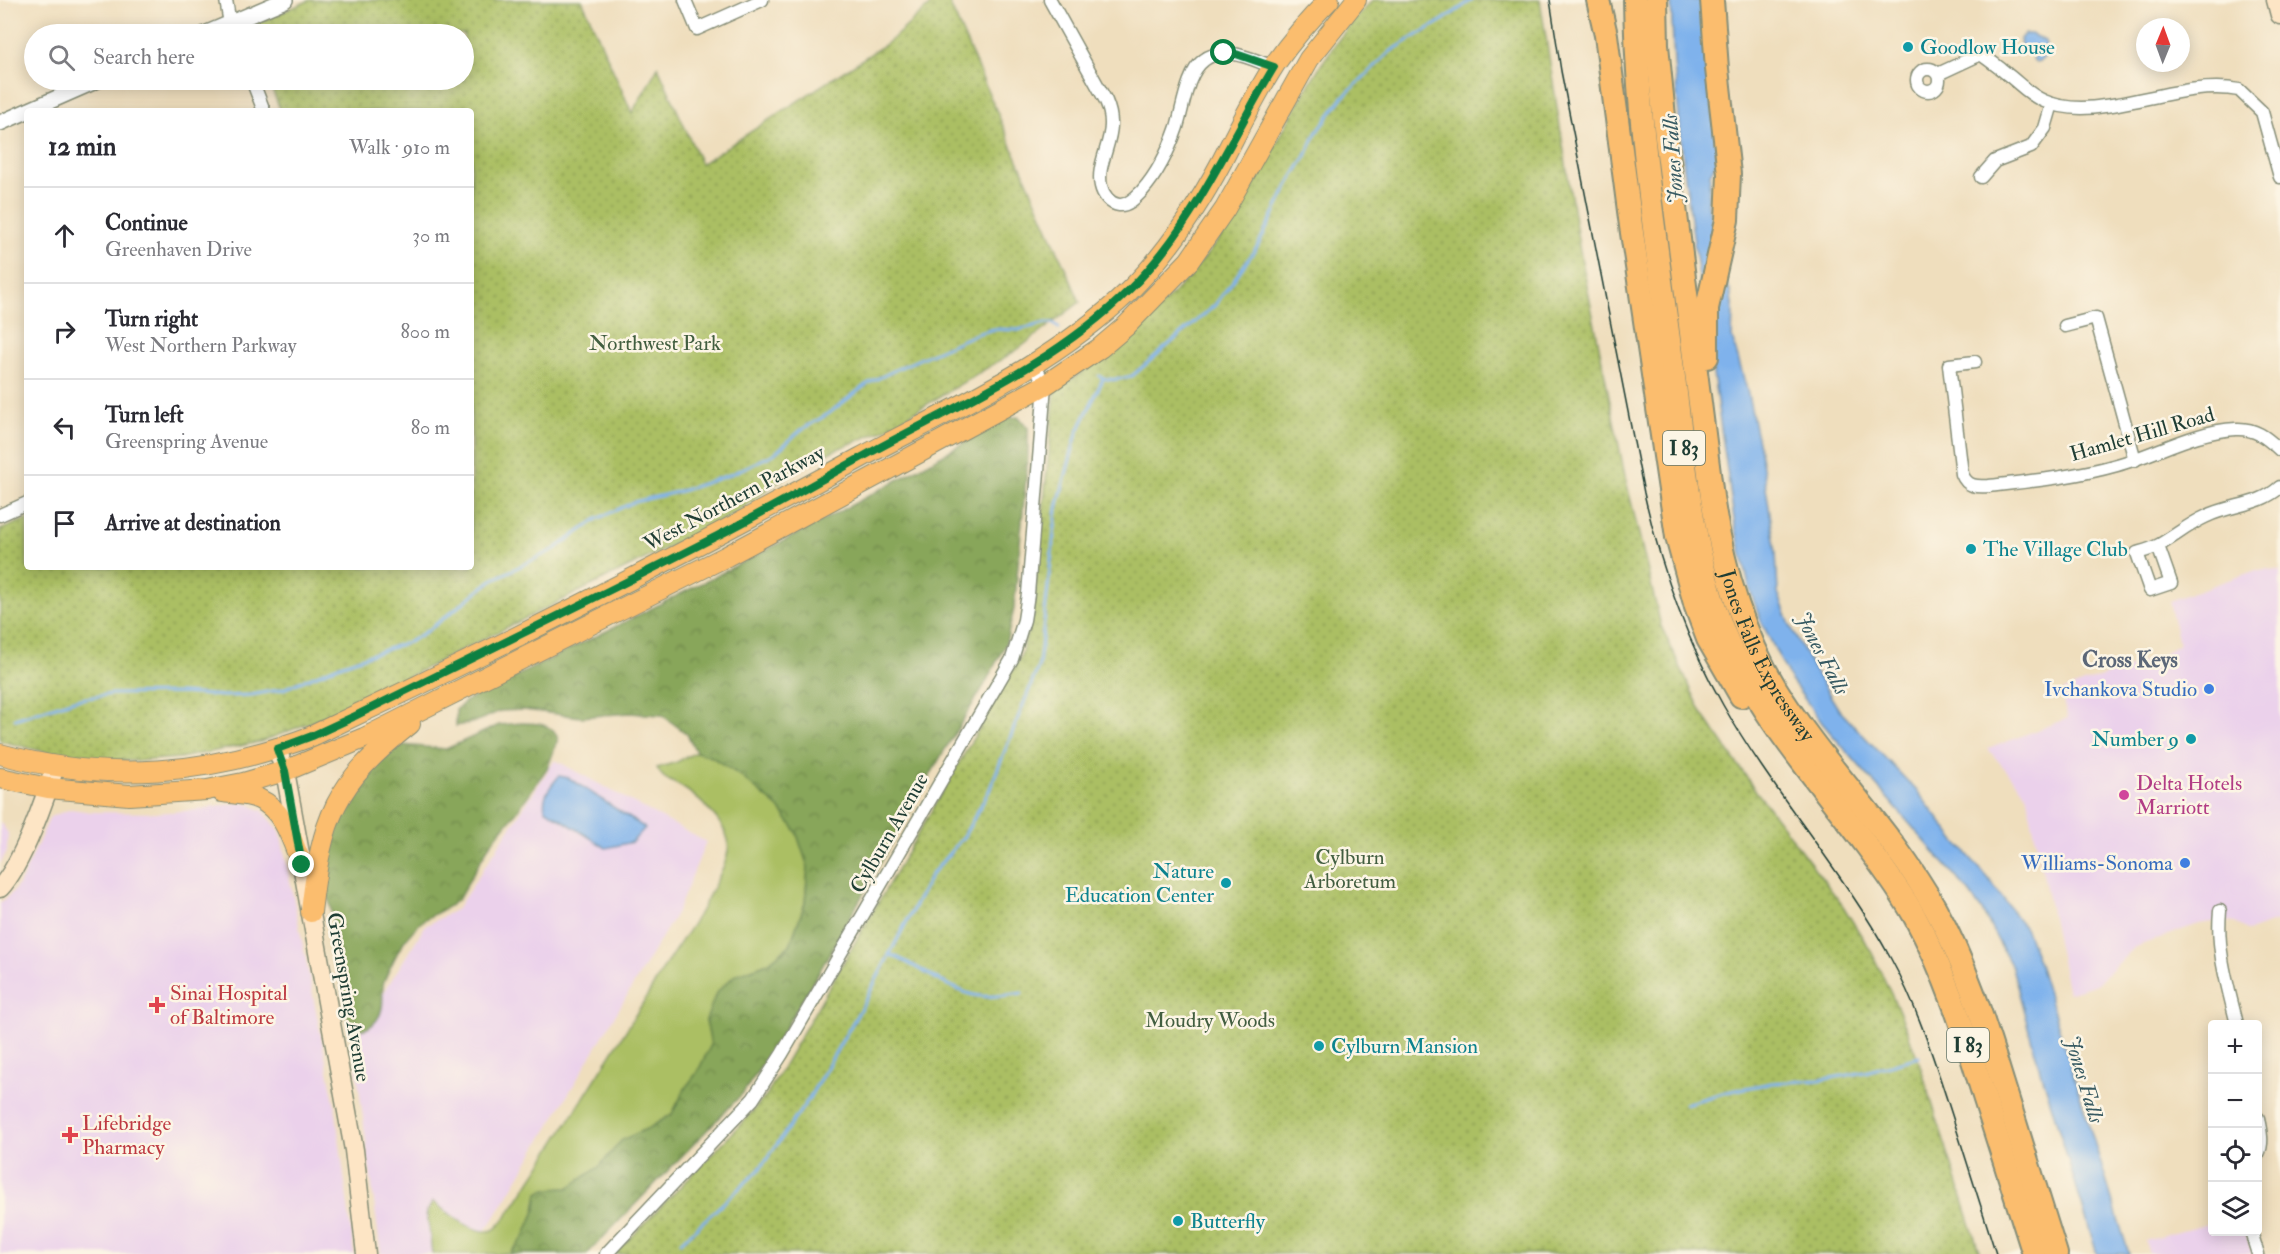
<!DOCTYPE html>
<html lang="en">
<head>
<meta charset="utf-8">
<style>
	:root { --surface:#fff; --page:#f7f7f7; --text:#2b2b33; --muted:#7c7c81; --line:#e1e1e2 }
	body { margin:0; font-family:"IM FELL Double Pica",serif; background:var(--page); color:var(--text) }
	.controls { position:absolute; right:18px; bottom:18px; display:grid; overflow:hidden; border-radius:6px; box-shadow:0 3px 15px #0003 }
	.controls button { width:54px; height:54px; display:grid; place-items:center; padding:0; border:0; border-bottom:2px solid var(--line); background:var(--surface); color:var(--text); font:30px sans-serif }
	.compass { position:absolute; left:2136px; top:18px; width:54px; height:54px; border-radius:50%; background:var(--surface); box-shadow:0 3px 15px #0003; rotate:1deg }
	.stop { position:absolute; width:18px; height:18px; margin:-14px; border:4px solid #0b8043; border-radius:50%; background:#fff }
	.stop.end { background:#0b8043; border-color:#fff; box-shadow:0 2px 6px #0008 }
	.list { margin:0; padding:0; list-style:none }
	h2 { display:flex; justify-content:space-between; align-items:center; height:78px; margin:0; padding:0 24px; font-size:26px }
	h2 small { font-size:20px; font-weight:400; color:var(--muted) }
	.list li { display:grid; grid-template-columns:39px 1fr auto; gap:18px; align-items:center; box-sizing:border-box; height:96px; padding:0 24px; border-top:2px solid var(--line) }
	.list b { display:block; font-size:22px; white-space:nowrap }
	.list p { margin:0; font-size:20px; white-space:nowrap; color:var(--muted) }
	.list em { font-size:20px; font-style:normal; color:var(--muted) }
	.icon { flex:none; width:33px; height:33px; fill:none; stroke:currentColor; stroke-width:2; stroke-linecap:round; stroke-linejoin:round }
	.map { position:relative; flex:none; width:2280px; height:1254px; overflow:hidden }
	.search { position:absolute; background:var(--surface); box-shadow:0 3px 15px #0003; left:24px; top:24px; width:450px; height:66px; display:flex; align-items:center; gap:15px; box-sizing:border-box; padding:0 21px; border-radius:33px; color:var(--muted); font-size:22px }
	.panel { position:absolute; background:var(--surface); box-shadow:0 3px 15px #0003; left:24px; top:108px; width:450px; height:462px; border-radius:6px }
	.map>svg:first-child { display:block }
</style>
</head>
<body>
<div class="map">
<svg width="2280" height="1254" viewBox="0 0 2280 1254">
	<defs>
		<pattern id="forest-crowns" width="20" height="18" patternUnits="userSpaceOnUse" patternTransform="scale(1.5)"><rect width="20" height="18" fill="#88a65a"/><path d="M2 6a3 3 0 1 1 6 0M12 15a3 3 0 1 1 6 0" fill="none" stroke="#6f884b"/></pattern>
		<pattern id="park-dots" width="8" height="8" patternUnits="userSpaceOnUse" patternTransform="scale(1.5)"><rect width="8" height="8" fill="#abbf64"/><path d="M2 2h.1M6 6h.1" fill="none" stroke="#8b9c53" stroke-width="1.8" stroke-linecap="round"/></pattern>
	</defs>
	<rect width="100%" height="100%" fill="#fcf5e5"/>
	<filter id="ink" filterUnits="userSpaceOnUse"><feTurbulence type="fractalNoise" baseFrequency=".0167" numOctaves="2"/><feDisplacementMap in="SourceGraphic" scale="12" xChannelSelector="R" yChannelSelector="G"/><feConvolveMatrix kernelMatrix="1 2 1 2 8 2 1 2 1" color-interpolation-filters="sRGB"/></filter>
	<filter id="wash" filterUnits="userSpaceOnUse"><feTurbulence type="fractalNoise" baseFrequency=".008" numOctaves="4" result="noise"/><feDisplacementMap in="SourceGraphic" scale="24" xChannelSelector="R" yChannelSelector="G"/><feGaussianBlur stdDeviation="1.35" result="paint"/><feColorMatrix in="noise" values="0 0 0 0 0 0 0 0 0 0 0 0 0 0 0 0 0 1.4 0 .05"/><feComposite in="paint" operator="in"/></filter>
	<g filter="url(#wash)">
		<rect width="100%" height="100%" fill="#efdebd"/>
		<g fill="#ebd1eb">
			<path d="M2266 569 2280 571V920L2248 931 2235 923 2219 921 2198 924 2135 947 2097 984 2068 993 2026 793 1988 749 2068 718 2060 692 2160 656 2179 644 2169 601 2254 571Z"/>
			<path d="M555 760 706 842 678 910 492 1222 463 1254H381L353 1042 425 926 457 909Z"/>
			<path d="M237 803 248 804 263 811 280 831 335 1106 354 1254H0V903L13 892 21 881 50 817 71 809 92 812 156 813 196 810Z"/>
			<path d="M0 822 8 833 7 851 0 864Z"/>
			<path d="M2212 1223V1232H2245L2252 1254H2149L2145 1241Z"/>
		</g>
		<path fill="#abbf64" stroke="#657e4c" stroke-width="1.5" d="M696 752 712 757 738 774 779 808 796 831 808 867 805 903 790 945 768 963 735 975 706 1020 711 1045 698 1071 685 1089 672 1114 651 1127 622 1140 599 1167 568 1188 546 1189 538 1193 535 1211 524 1237 510 1254H432L427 1211 433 1202C448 1211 474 1237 493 1230 504 1225 528 1183 536 1172 580 1103 625 1035 666 964 678 945 692 927 703 907 711 890 732 859 728 840 724 821 697 796 680 786 669 780 663 780 657 768L677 762Z"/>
		<g fill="url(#forest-crowns)" stroke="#547247" stroke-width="1.5">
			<path d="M1019 417 1028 428V456L1014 609 1006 643 985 684 944 751 819 972 767 1058 743 1093 587 1254H510L524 1237 535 1211 538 1193 546 1189 568 1188 599 1167 622 1140 651 1127 672 1114 685 1089 698 1071 711 1045 706 1020 716 993 735 975 768 963 790 945 805 903 808 867 796 831 779 808 738 774 712 757 696 752 687 734 662 715 629 713 581 717 524 710 500 711 475 722 456 726V710L466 701C648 610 831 522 1006 418Z"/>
			<path d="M522 723C537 723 552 723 558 739L548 767 518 810 489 846 459 898C449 909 436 912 424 920 417 925 411 933 405 940 397 951 390 968 384 981 381 989 384 999 382 1008 379 1025 359 1040 348 1020L339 969 335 930 326 884V869L332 827 364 777 390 751 403 745 446 749 499 725Z"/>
		</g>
		<g fill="url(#park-dots)" stroke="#657e4c" stroke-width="1.5">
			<path d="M310 0H582L632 113 658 67 701 164 889 42 936 0H948L1080 302 1017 350 886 429 806 462 731 516 335 713 260 742 180 758 135 761 86 758 46 752 0 741V530L27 519V567H471V111H281L268 80H464V34H248L246 28Z"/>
			<path d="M1373 0H1540L1579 246 1625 476 1661 626 1702 713 1756 791 1843 906 1872 953 1900 1013 1919 1062 1980 1254H615L744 1121 766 1096 1021 656 1033 611 1055 391C1132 339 1197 280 1246 199 1287 129 1314 58 1373 0Z"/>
		</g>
		<g fill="#7fb2ec" stroke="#4f7890" stroke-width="1.5">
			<path d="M1671 0H1703L1717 161 1710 174 1708 204 1722 275 1730 290 1733 310 1732 337 1747 390 1762 461 1776 553 1778 593 1790 625 1813 668 1839 710 1917 791 1954 839 1989 879 2026 930 2038 961 2129 1254H2097L2032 1042 2012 967 1981 909 1968 891 1823 724 1790 679 1761 621 1750 590 1735 525 1697 263 1684 169 1674 63Z"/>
			<path d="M2024 34H2031L2045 41 2048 54 2040 61 2036 62 2033 59 2035 55 2040 51 2039 48 2027 50 2021 46 2020 39Z"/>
			<path d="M559 776 569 778 645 828 632 842 606 848 545 809C542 795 551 786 559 776Z"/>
		</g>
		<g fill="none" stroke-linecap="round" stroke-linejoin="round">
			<g stroke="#7fb2ec" stroke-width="3">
				<path d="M1099 376C1109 382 1121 379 1132 376L1215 305 1230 285 1257 247 1292 178 1306 156 1316 133 1343 97 1391 51 1443 20 1472 0"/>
				<path d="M15 719 74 700 112 694 181 693 224 696 251 695 283 689 343 664 411 641 430 629 492 580 555 549 597 519 634 502 681 491 729 475 774 454 801 430 828 414 867 384 899 368 976 334 994 329 1018 330 1046 323H1053L1059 328"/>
				<path d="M889 954C917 965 942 985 970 994 986 999 1006 995 1022 993"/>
				<path d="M1685 1104 1726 1092 1771 1083 1819 1080 1865 1072 1919 1057"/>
				<path d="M681 1242 759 1170 808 1100 864 1003 931 875 964 836 989 791 1039 665 1057 508 1077 433 1103 379"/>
			</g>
		</g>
	</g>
	<g filter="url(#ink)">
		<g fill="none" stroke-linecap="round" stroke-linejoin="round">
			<g stroke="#878e78" stroke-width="15">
				<g id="minor">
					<path d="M226 0 230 24 234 34"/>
					<path d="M685 0 697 29 762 0"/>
					<path d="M1050 0 1106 101C1109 108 1111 115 1111 123 1112 143 1096 166 1101 186 1103 195 1110 204 1119 205 1128 206 1136 197 1142 191 1158 173 1169 150 1177 127 1183 108 1187 72 1204 60 1224 44 1253 60 1274 67"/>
					<circle cx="1928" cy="80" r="11"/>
					<path d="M1938 74 1981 54C1990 61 1999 67 2007 74 2019 83 2029 95 2044 101 2099 125 2176 78 2239 90L2262 112 2280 177"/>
					<path d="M252 80 264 111"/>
					<path d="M1981 177 1995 161 2031 147 2045 128 2052 104"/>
					<path d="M2065 326 2096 318 2135 460"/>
					<path d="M1975 362 1949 365 1962 474C1967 487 1977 487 1989 486 2032 481 2075 477 2117 465 2156 454 2195 431 2236 429 2255 428 2266 437 2280 450"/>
					<path d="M0 515 27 503"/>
					<path d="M2158 546 2171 583 2150 590 2137 553C2144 551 2152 549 2159 545 2175 536 2189 524 2207 516 2232 504 2259 506 2280 487"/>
					<path d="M2220 911C2216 949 2228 987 2237 1024"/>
					<path d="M2258 1118C2260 1131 2264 1142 2258 1154"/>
					<path d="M2251 1232 2258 1254"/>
					<path d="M606 1254 753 1099 782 1054 1012 659 1024 620 1028 594 1045 385 1034 364"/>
				</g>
			</g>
			<g stroke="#878e78" stroke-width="18">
				<g id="tertiary">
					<path d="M205 34 285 0"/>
					<path d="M0 123 98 80"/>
				</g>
			</g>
			<g stroke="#878e78" stroke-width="21">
				<g id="secondary">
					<path d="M2276 0 2280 15"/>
					<path d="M277 749 285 771 354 1150 366 1254"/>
					<path d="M0 888C22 865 46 797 55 766"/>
				</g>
			</g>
			<g stroke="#878e78" stroke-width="22">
				<g id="primary">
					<path d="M0 754C108 783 208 775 312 736 497 649 680 556 860 458 952 409 1052 365 1128 292 1167 254 1197 208 1222 161 1239 128 1255 95 1275 64 1291 41 1309 20 1329 0"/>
					<path d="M0 778 48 788 129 795 207 790 243 783 285 771 364 738 727 556 1045 385 1100 348 1126 326 1189 261 1225 209 1309 59 1356 0"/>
					<path d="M222 792C234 794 248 794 259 799 285 811 292 841 302 865"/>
					<path d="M311 912C322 817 334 784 410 724"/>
				</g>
			</g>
			<g stroke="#878e78" stroke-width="26">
				<g id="motorway">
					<path d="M1598 0 1606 35 1631 226 1677 537 1696 607 1708 639 1741 696"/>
					<path d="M1635 0C1637 121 1656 242 1672 362 1684 452 1690 547 1724 633 1755 708 1809 770 1858 834 1878 861 1899 888 1915 917 1945 972 1965 1033 1983 1093 2000 1147 2017 1200 2034 1254"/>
					<path id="s1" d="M1656 0 1657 45 1666 137 1712 497C1722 563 1741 631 1776 689 1823 766 1891 829 1935 908 1965 962 1984 1022 2002 1081 2020 1139 2038 1196 2056 1254"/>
					<path d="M1707 357V308L1727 220 1729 174 1717 69 1712 0"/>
				</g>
			</g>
			<use href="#minor" stroke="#fff" stroke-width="12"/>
			<use href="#tertiary" stroke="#fff" stroke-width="15"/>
			<use href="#secondary" stroke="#fde5c5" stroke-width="18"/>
			<use href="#primary" stroke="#fbbd6e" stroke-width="20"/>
			<use href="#motorway" stroke="#fbbd6e" stroke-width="22"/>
			<path stroke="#1f3d34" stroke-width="1.5" d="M1550 0 1561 71 1644 493C1661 568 1685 638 1723 705 1773 793 1842 869 1891 959 1918 1008 1935 1062 1952 1115 1967 1161 1981 1208 1996 1254"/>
		</g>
	</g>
	<g fill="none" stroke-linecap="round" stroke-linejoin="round" filter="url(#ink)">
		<path stroke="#0b8043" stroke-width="8" d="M302 865 285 771 277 749 312 736 353 717C474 657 596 598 717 536 770 509 822 479 875 450 962 403 1058 361 1129 290 1194 227 1228 143 1274 67L1236 54 1224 53"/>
	</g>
	<g fill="#0f9aa8" stroke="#fcf5e5" stroke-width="2">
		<circle cx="1908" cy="47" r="6"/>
		<circle cx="1971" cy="549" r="6"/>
		<circle cx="2191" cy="739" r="6"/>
		<circle cx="1226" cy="883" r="6"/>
		<circle cx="1319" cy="1046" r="6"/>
		<circle cx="1178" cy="1221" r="6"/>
	</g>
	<g fill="#3f7fe0" stroke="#fcf5e5" stroke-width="2">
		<circle cx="2209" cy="689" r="6"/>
		<circle cx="2185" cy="863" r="6"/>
	</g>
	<circle fill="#d1479c" stroke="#fcf5e5" stroke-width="2" cx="2124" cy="795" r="6"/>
	<g fill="#e0444e" stroke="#fcf5e5" stroke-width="2">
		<path d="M154 996h6v6h6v6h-6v6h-6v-6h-6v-6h6z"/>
		<path d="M67 1126h6v6h6v6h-6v6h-6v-6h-6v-6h6z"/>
	</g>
	<g text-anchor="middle" stroke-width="5" stroke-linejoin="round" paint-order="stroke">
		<g fill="#fcf5e5" stroke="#617469" stroke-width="1.5">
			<rect x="1663" y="431" width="42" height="34" rx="4.5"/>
			<rect x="1947" y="1028" width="42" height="34" rx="4.5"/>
		</g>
		<g font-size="20" font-weight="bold" fill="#1f3d34">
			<text x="1684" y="455">I 83</text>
			<text x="1968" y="1052">I 83</text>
		</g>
		<g font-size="21" fill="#0d838f" stroke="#fcf5e5" text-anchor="start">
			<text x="1920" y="54">Goodlow House</text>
			<text x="1983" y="556">The Village Club</text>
			<text x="2179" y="746" text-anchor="end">Number 9</text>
			<text x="1214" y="878" text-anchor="end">Nature<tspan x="1214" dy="24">Education Center</tspan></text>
			<text x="1331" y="1053">Cylburn Mansion</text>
			<text x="1190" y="1228">Butterfly</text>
		</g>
		<g font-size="21" fill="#425e40" stroke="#fcf5e5">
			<text x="655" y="350">Northwest Park</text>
			<text x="1350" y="864">Cylburn<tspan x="1350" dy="24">Arboretum</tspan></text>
			<text x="1210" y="1027">Moudry Woods</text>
		</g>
		<g font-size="21" fill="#1f3d34" stroke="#fcf5e5">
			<text transform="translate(2142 434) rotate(-16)" y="7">Hamlet Hill Road</text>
			<text transform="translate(734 498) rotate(-28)" y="7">West Northern Parkway</text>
			<text dy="7" stroke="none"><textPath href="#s1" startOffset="670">Jones Falls Expressway</textPath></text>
			<text transform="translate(889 833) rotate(-60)" y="7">Cylburn Avenue</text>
			<text transform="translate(349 997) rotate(80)" y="7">Greenspring Avenue</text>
		</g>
		<g font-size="21" fill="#366cbe" stroke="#fcf5e5" text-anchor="end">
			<text x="2197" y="696">Ivchankova Studio</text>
			<text x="2173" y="870">Williams-Sonoma</text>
		</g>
		<g font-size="21" fill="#b23c85" stroke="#fcf5e5" text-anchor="start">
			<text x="2136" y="790">Delta Hotels<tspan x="2136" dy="24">Marriott</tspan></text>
		</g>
		<g font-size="21" fill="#be3a42" stroke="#fcf5e5" text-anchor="start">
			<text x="170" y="1000">Sinai Hospital<tspan x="170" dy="24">of Baltimore</tspan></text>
			<text x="82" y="1130">Lifebridge<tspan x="82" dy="24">Pharmacy</tspan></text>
		</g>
		<g font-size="22" font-style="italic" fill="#375a62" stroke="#fcf5e5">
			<text transform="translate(1672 159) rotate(-94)" y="8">Jones Falls</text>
			<text transform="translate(1823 653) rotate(62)" y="8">Jones Falls</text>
			<text transform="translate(2085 1079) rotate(73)" y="8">Jones Falls</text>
		</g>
		<g font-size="22" font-weight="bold" fill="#5c6778" stroke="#fcf5e5">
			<text x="2130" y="667">Cross Keys</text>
		</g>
	</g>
</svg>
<div class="controls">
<button>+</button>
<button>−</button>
<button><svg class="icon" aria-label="locate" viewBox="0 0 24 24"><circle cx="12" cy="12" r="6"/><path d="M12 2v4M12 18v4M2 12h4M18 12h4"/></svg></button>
<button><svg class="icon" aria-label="layers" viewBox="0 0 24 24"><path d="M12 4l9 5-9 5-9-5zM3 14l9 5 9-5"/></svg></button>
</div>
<svg class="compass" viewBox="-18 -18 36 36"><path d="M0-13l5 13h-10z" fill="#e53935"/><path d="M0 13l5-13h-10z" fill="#7c7c81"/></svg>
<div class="stop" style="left:1224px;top:53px"></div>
<div class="stop end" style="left:302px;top:865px"></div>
<div class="search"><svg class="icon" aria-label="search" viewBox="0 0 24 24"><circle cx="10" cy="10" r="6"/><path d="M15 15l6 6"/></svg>Search here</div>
<section class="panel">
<h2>12 min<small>Walk · 910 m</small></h2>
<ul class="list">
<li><svg class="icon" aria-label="ahead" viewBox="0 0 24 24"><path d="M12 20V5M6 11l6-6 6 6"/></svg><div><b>Continue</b><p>Greenhaven Drive</p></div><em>30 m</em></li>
<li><svg class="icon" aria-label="right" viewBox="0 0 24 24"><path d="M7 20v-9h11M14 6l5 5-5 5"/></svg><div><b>Turn right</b><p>West Northern Parkway</p></div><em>800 m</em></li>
<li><svg class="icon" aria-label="left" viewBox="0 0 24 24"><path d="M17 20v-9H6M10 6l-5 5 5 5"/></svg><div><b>Turn left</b><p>Greenspring Avenue</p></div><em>80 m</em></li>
<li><svg class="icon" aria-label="arrive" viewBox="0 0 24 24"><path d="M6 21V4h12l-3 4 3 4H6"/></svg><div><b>Arrive at destination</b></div></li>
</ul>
</section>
</div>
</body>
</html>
